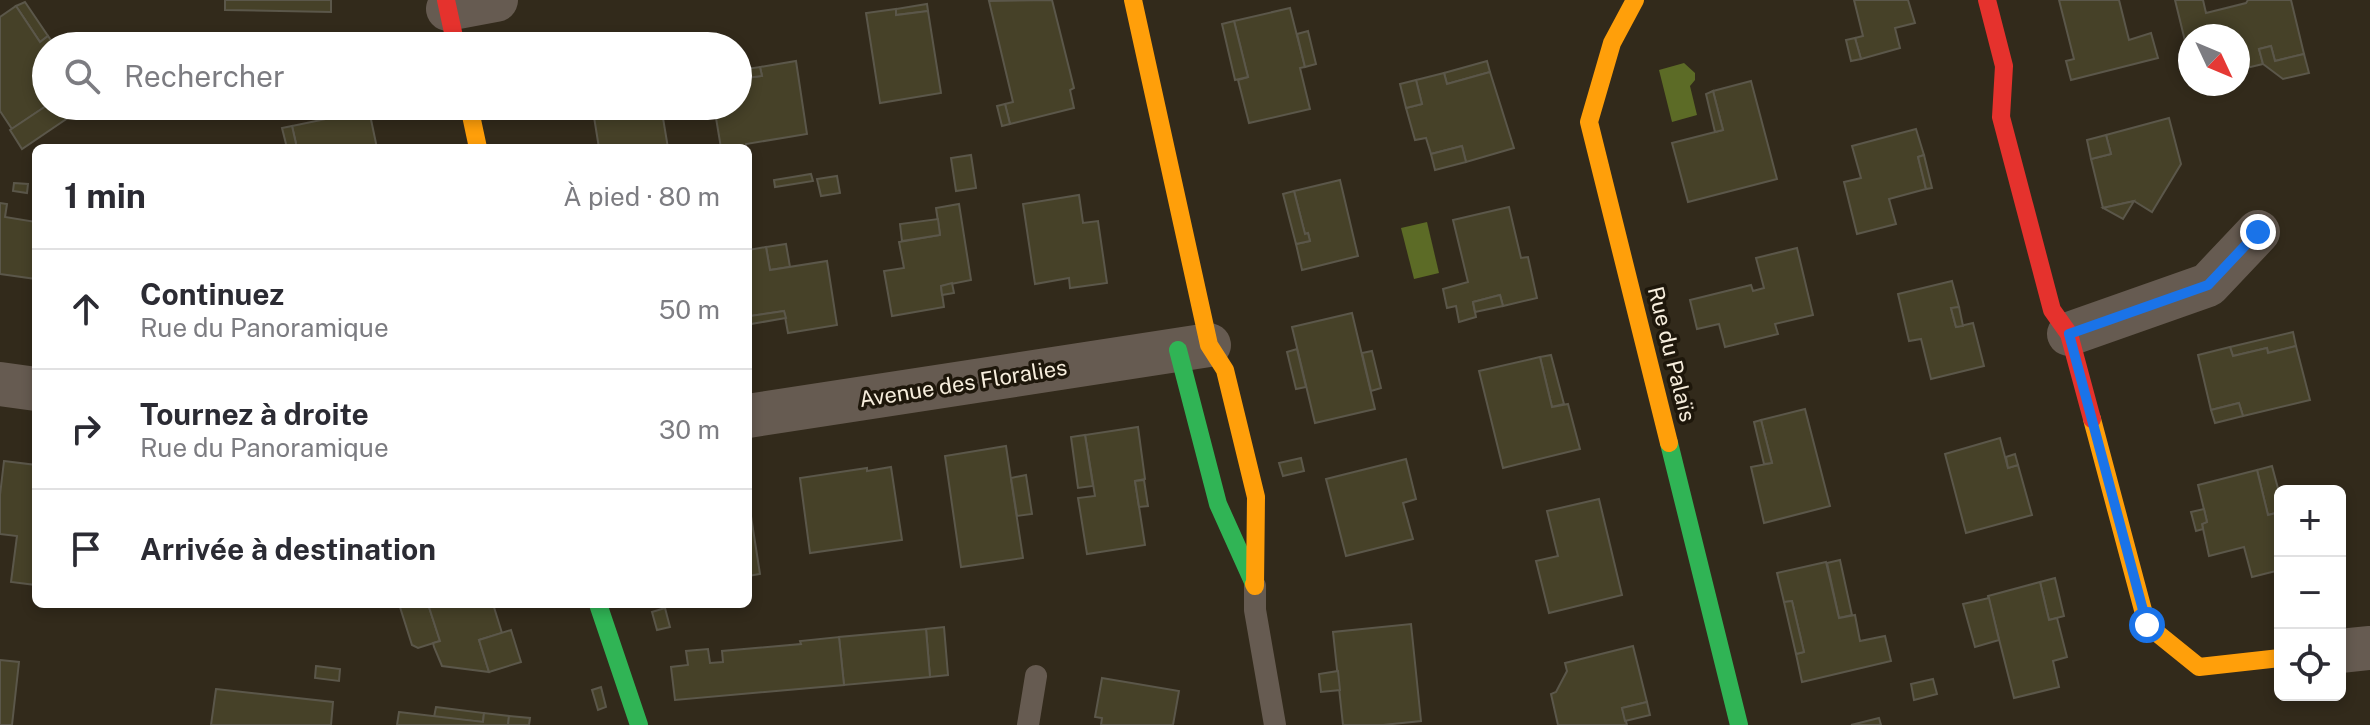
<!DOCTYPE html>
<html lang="fr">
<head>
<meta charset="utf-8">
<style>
	:root { --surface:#fff; --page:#f7f7f7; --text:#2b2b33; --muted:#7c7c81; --line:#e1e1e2 }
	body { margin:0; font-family:"Public Sans",sans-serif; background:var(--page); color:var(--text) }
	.controls { position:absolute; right:24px; bottom:24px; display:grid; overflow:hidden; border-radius:12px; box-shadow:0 4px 12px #0003 }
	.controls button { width:72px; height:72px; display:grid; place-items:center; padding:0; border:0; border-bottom:2px solid var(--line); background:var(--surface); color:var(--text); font:40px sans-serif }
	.compass { position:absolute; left:2178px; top:24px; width:72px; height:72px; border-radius:50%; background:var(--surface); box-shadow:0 4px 12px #0003; rotate:134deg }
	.stop { position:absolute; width:24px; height:24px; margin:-18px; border:6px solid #1a73e8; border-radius:50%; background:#fff }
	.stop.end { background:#1a73e8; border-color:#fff; box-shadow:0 2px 8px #0008 }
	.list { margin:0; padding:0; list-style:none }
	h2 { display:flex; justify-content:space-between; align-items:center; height:104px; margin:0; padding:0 32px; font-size:34px }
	h2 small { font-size:26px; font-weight:400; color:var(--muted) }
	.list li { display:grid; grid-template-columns:52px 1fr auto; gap:24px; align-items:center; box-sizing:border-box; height:120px; padding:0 32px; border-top:2px solid var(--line) }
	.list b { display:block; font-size:30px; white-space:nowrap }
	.list p { margin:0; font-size:26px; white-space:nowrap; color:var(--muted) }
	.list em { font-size:26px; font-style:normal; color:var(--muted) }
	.icon { flex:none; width:44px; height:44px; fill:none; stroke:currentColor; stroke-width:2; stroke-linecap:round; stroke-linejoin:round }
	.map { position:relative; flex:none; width:2370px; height:725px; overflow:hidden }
	.search { position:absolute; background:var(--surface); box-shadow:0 4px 12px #0003; left:32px; top:32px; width:720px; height:88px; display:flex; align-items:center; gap:20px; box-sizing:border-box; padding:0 28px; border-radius:44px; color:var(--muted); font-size:30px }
	.panel { position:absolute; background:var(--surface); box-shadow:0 4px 12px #0003; left:32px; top:144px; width:720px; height:464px; border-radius:12px }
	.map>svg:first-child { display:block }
</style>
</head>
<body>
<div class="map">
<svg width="2370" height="725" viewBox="0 0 2370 725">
	<rect width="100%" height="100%" fill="#322a1b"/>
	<g fill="#5c6b26">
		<path d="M1684 63 1695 73V80L1690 86 1697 115 1672 122 1659 70Z"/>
		<path d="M1427 222 1439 273 1414 279 1401 228Z"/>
	</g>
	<g fill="#464128" stroke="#5b574a" stroke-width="2">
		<path d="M225 0H331V12L225 10Z"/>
		<path d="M1052 0 1074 88 1070 90 1074 108 1010 124 1005 104 1013 102 989 1Z"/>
		<path d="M1854 0H1908L1915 23 1895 28 1900 48 1861 59 1855 38 1863 36Z"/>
		<path d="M2059 0H2119L2129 40 2151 33 2158 58 2071 80 2066 61 2074 59Z"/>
		<path d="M2175 0H2203L2206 13 2246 3 2248 0H2291L2304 54 2275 61 2271 46 2259 49 2263 64 2238 70V36H2190V44L2186 45Z"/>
		<path d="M25 2 48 36 40 42 16 6Z"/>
		<path d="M927 4 928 11 896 15V9Z"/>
		<path d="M16 6 40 42 48 36 55 46H46V106L12 129 0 111V17Z"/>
		<path d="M1290 8 1305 67 1300 68 1310 109 1249 123 1238 80 1248 77 1234 21Z"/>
		<path d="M896 9V15L928 11 941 93 880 103 866 13Z"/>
		<path d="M1234 21 1248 77 1235 80 1222 24Z"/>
		<path d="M1308 31 1316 64 1305 67 1297 34Z"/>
		<path d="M1855 38 1861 59 1851 61 1846 40Z"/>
		<path d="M2271 46 2275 61 2304 54 2309 73 2283 79 2263 64 2259 49Z"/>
		<path d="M796 61 807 134 746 144V148H721L714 106H738V79L762 76 760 67Z"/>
		<path d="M1487 61 1490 72 1447 84 1444 73Z"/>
		<path d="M760 67 762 76 738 79V70Z"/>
		<path d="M1490 72 1514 148 1466 162 1462 146 1431 154 1426 138 1415 140 1406 108 1422 104 1416 80 1444 73 1447 84Z"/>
		<path d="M1416 80 1422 104 1406 108 1400 84Z"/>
		<path d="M1751 81 1777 179 1688 202 1672 143 1723 130 1713 91Z"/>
		<path d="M1713 91 1723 130 1715 132 1706 94Z"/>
		<path d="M1005 104 1010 124 1002 126 997 106Z"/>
		<path d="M46 106 84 107 22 149 10 130Z"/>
		<path d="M602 106H661L668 148H599L594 117 604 115Z"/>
		<path d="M661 106H688L689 113 663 118Z"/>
		<path d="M369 110 377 148H297L292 126Z"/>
		<path d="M2169 118 2181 164 2152 212 2134 201 2103 208 2091 159 2111 154 2106 135Z"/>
		<path d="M292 126 297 148H287L282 128Z"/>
		<path d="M1916 129 1924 155 1918 157 1926 189 1889 199 1896 224 1857 234 1844 182 1861 178 1852 146Z"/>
		<path d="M2106 135 2111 154 2091 159 2087 140Z"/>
		<path d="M1462 146 1466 162 1435 170 1431 154Z"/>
		<path d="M971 155 976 188 956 191 951 158Z"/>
		<path d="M1924 155 1932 188 1926 189 1918 157Z"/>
		<path d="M811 174 813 181 775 187 774 180Z"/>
		<path d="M837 176 840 193 821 196 817 179Z"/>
		<path d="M1340 180 1358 256 1302 270 1296 244 1310 241 1308 233 1305 234 1294 191Z"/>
		<path d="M14 183 28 184 27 193 13 191Z"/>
		<path d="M1294 191 1305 234 1308 233 1310 241 1296 244 1283 194Z"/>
		<path d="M1079 195 1083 223 1098 221 1107 283 1070 288 1069 278 1035 284 1023 204Z"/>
		<path d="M2134 201 2123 219 2103 208Z"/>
		<path d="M0 203 7 204 5 217 36 222V279L0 274Z"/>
		<path d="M959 204 971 280 941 286 944 307 892 316 884 271 904 268 899 242 940 235 936 208Z"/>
		<path d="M1509 207 1521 258 1528 257 1537 298 1503 306 1500 295 1473 302 1476 317 1459 322 1456 306 1447 308 1443 289 1468 282 1453 220Z"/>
		<path d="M938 219 940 235 902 241 900 224Z"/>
		<path d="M786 244 790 267 770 270 766 247Z"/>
		<path d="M766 247 770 270 827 261 837 325 788 333 784 311 750 316 748 250Z"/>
		<path d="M1797 248 1813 315 1775 324 1778 334 1725 347 1719 324 1697 329 1690 300 1751 285 1753 291 1764 288 1756 258Z"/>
		<path d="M1952 281 1959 307 1951 308 1956 327 1973 323 1984 366 1931 379 1921 339 1909 341 1898 294Z"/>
		<path d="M952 283 954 293 942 295 941 286Z"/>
		<path d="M1500 295 1503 306 1475 312 1473 302Z"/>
		<path d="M1959 307 1963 326 1956 327 1951 308Z"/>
		<path d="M784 311 786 318 751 324 750 316Z"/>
		<path d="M1352 313 1375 409 1315 423 1292 327Z"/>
		<path d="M2293 332 2296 346 2268 353 2267 348 2233 356 2230 347Z"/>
		<path d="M2296 346 2310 400 2243 416 2239 403 2211 410 2198 355 2230 347 2233 356 2267 348 2268 353Z"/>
		<path d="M1297 349 1306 387 1296 389 1287 352Z"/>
		<path d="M1372 351 1381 388 1371 391 1362 353Z"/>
		<path d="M1551 355 1564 404 1552 407 1540 357Z"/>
		<path d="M1540 357 1552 407 1568 404 1580 449 1503 468 1479 371Z"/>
		<path d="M2239 403 2243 416 2215 423 2211 410Z"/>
		<path d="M1805 409 1830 506 1764 523 1751 467 1772 463 1761 420Z"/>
		<path d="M1761 420 1772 463 1764 464 1754 422Z"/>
		<path d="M1138 427 1145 479 1135 481 1145 545 1087 554 1078 498 1095 496 1085 435Z"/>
		<path d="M1085 435 1093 486 1078 488 1071 437Z"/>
		<path d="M2000 438 2008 468 2018 465 2032 515 1966 533 1945 454Z"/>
		<path d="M1006 446 1023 558 961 567 945 456Z"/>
		<path d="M2015 454 2018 465 2008 468 2006 457Z"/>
		<path d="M1301 458 1304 471 1283 476 1279 463Z"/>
		<path d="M1406 459 1416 499 1403 503 1413 539 1346 556 1326 479Z"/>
		<path d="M4 461 36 465V585L11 582 17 536 0 534V495Z"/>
		<path d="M2272 466 2280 496V512L2268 515 2257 470Z"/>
		<path d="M891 467 902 540 810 553 800 478 867 468V471Z"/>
		<path d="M2257 470 2268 515 2280 512V570L2252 577 2244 547 2209 556 2202 524 2207 522 2198 485Z"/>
		<path d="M1026 475 1032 514 1017 516 1011 478Z"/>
		<path d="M1144 480 1148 506 1139 507 1135 481Z"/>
		<path d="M748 497 760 574 748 576Z"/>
		<path d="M1599 499 1622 595 1549 613 1536 561 1558 556 1547 511Z"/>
		<path d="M2204 509 2207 522 2202 524 2203 529 2196 531 2191 512Z"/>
		<path d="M1840 560 1852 615 1839 618 1827 563Z"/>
		<path d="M1826 562 1839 618 1855 615 1860 641 1885 636 1891 661 1802 682 1796 654 1804 652 1792 601 1784 602 1777 573Z"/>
		<path d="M2055 578 2064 616 2049 620 2040 582Z"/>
		<path d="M2040 582 2049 620 2057 618 2067 657 2053 661 2059 687 2014 698 1988 596Z"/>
		<path d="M1989 598 1999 640 1975 647 1963 604Z"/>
		<path d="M1792 601 1804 652 1796 654 1784 602Z"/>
		<path d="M399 604H428L440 641 418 648 412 645Z"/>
		<path d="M428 604H493L502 633 479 640 489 672 442 666 434 647 433 643 440 641Z"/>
		<path d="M665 608 670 627 657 630 652 612Z"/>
		<path d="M1411 624 1421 721 1383 725H1343L1333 632Z"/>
		<path d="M944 627 948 675 930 677 926 629Z"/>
		<path d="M926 629 930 677 844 685 839 637Z"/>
		<path d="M511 630 521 662 489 672 479 640Z"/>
		<path d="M839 637 844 685 675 700 671 667 688 665 686 651 708 649 710 663 723 662 722 651 801 644 800 641Z"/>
		<path d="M1633 646 1647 702 1622 708 1627 725H1558L1551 694 1556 692 1567 671 1565 663Z"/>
		<path d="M0 660 19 662 12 725H0Z"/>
		<path d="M316 666 340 669 339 681 315 678Z"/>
		<path d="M1338 671 1340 690 1321 692 1319 674Z"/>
		<path d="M1102 678 1179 691 1173 725H1101L1102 718 1095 717Z"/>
		<path d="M1933 679 1937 694 1914 700 1911 684Z"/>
		<path d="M601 687 606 707 598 710 592 690Z"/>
		<path d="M216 689 333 702 331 725H211Z"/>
		<path d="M1647 702 1650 715 1625 721 1622 708Z"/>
		<path d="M436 707 484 713 483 722 434 717Z"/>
		<path d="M399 712 483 722 484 713 509 716 508 725H397Z"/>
		<path d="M509 716 530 718 529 725H508Z"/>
		<path d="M1879 718 1881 725H1851Z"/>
	</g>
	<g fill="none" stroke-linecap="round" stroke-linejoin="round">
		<g stroke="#665b51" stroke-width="22">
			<path d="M1255 586V610L1275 725"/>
			<path d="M1028 725 1036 676"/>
		</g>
		<g stroke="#665b51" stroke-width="44">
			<path d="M448 9 496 0"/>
			<path d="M2069 334 2208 285 2258 232"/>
			<path d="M0 384 36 389"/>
			<path d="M748 416 1209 345"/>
			<path d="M2340 651 2370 648"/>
		</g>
		<g stroke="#30b455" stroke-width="18">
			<path d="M1178 350 1218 504 1254 584"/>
			<path d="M1669 443 1739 725"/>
			<path d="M598 604 639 725"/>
		</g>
		<g stroke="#ff9f0a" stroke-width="18">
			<path d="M1133 0 1209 345 1225 370 1256 497 1255 586 1254 584"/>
			<path d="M1635 0 1612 43 1589 122 1669 443"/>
			<path d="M469 106 478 148"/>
			<path d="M2092 419 2147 625 2199 667 2280 658"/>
		</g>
		<g stroke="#e5322d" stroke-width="18">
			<path d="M446 0 456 46"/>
			<path d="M1987 0 2004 66 2001 117 2052 310 2069 334 2092 419"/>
		</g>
	</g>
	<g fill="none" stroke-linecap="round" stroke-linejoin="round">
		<path stroke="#1a73e8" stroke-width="10" d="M2147 625 2069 334 2208 285 2258 232"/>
	</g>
	<g text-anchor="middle" stroke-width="7" stroke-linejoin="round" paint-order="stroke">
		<g font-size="22" fill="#f7eedd" stroke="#1e170b">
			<text transform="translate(1672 354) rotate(76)" y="8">Rue du Palaïs</text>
			<text transform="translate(963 383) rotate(-9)" y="8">Avenue des Floralies</text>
		</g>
	</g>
</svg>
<div class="controls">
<button>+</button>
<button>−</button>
<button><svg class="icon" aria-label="locate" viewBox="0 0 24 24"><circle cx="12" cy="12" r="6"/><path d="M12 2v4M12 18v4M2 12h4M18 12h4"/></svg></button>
</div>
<svg class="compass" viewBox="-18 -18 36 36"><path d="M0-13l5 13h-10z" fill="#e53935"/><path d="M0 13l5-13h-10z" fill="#7c7c81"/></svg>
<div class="stop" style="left:2147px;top:625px"></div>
<div class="stop end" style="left:2258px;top:232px"></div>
<div class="search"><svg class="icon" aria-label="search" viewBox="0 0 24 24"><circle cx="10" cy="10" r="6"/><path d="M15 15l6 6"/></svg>Rechercher</div>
<section class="panel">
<h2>1 min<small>À pied · 80 m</small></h2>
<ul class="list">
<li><svg class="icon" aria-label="ahead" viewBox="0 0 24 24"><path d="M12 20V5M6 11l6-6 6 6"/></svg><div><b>Continuez</b><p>Rue du Panoramique</p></div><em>50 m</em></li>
<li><svg class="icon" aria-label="right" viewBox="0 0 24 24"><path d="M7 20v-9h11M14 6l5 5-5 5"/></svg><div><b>Tournez à droite</b><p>Rue du Panoramique</p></div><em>30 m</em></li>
<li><svg class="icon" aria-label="arrive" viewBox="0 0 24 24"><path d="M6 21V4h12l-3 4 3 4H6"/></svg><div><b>Arrivée à destination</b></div></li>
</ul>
</section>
</div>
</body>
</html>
